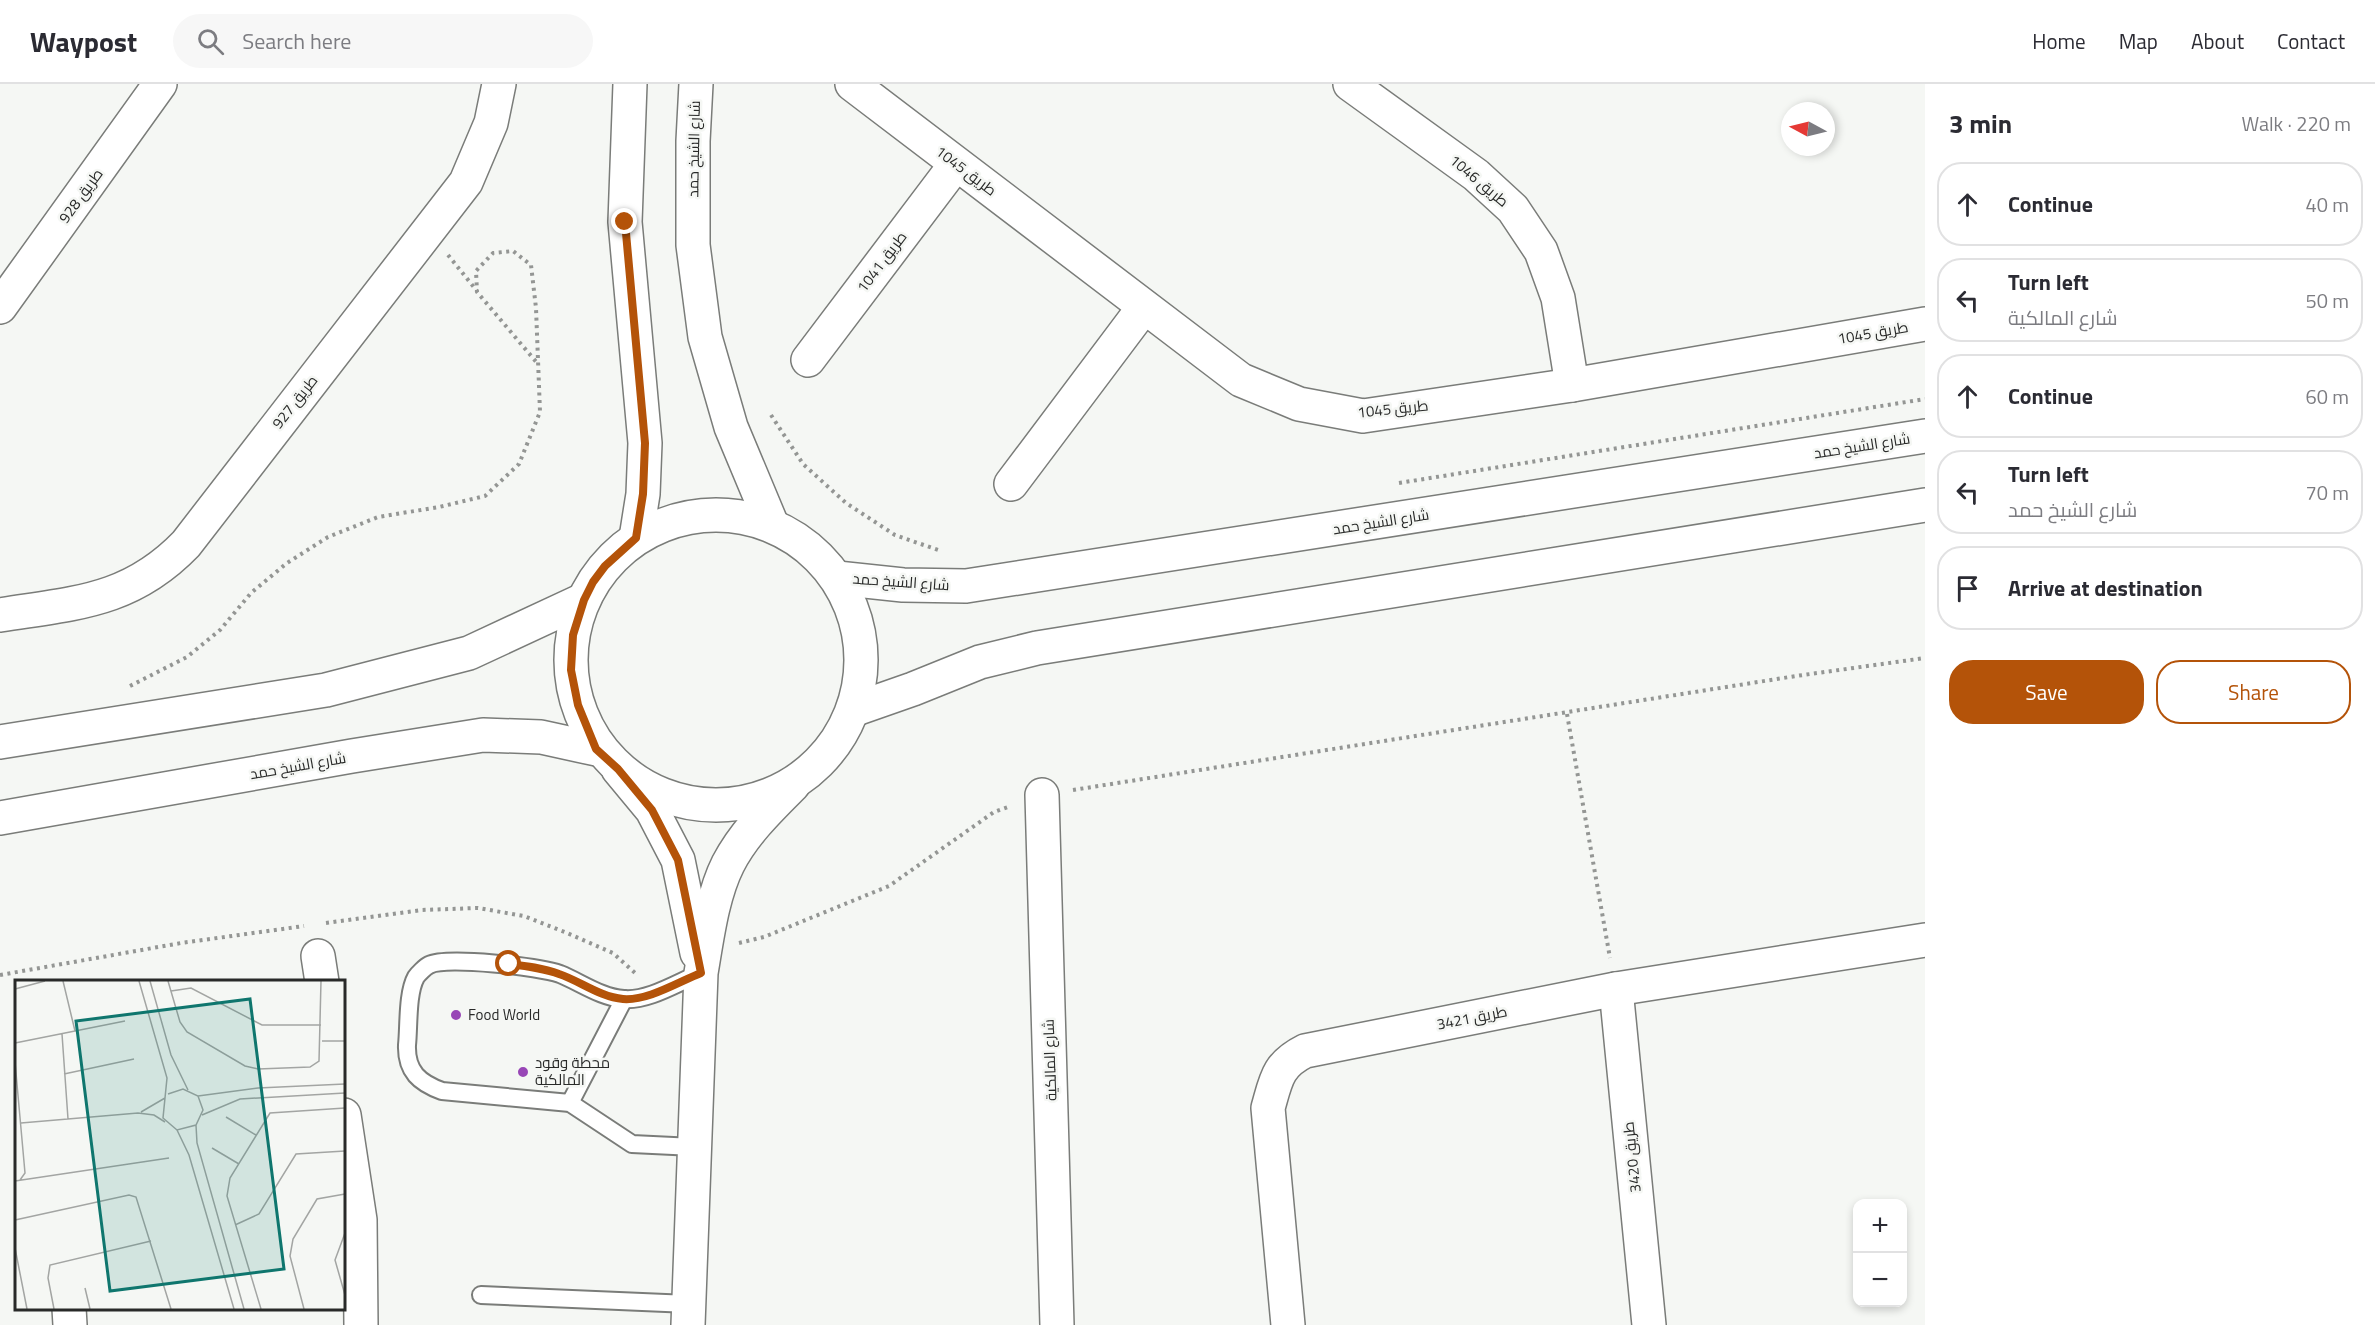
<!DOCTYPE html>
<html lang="en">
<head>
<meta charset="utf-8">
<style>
	:root { --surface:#fff; --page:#f7f7f7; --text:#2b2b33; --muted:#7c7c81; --line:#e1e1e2; --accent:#b45309 }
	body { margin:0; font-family:"Titillium Web",Cairo,sans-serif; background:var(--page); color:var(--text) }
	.controls { position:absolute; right:18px; bottom:18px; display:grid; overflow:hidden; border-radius:12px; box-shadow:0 3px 9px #0003 }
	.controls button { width:54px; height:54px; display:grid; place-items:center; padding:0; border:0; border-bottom:2px solid var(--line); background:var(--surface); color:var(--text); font:30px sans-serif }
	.compass { position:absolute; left:1781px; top:18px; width:54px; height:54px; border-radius:50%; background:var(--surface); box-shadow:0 3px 9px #0003; rotate:277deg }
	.stop { position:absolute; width:18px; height:18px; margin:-14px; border:4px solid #b45309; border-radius:50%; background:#fff }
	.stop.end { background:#b45309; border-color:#fff; box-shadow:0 2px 6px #0008 }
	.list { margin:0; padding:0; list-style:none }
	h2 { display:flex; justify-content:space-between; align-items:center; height:78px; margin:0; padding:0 24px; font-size:26px }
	h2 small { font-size:20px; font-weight:400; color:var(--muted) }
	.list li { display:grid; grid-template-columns:39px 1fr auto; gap:18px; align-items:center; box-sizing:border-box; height:84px; margin:0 12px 12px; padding:0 12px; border:2px solid var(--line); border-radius:24px }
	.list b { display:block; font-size:22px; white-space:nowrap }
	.list p { margin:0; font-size:20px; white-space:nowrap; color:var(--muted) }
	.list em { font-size:20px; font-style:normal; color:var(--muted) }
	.actions { display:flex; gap:12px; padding:18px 24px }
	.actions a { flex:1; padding:14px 0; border:2px solid var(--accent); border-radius:24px; text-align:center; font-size:21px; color:var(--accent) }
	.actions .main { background:var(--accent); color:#fff }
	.icon { flex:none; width:33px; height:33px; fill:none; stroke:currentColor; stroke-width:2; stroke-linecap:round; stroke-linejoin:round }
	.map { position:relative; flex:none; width:1925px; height:1241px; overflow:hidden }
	header { display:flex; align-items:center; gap:36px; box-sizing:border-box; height:84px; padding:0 30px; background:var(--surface); border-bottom:2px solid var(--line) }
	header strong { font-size:28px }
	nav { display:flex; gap:33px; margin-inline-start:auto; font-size:21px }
	.search { width:420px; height:54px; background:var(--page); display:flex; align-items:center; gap:15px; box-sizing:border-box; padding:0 21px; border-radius:33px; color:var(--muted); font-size:22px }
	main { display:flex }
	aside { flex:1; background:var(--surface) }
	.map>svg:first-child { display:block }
</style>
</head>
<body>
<header>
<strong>Waypost</strong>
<div class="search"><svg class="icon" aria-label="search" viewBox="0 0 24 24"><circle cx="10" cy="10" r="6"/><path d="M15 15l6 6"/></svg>Search here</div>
<nav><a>Home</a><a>Map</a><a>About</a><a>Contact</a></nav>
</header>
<main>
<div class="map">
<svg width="1925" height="1241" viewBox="0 0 1925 1241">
	<rect width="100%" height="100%" fill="#f5f7f4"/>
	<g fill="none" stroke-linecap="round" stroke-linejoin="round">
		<g stroke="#7a7c79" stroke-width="20">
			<g id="lane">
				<path d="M570 1019 624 915"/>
				<path d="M694 1063 632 1060 570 1019 442 1007C420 999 406 988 407 961 409 943 407 909 416 893 418 890 425 883 429 881 447 872 540 883 560 890 580 898 602 914 624 915 649 917 678 898 701 889"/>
				<path d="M481 1211 689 1220"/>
			</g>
		</g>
		<g stroke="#7a7c79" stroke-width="36">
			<g id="street">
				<path d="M852 0 1241 296 1299 320 1363 332 1572 301 1925 240"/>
				<path d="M1350 0 1476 91 1513 125 1541 167 1558 214 1572 301"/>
				<path d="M0 223 160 0"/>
				<path d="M808 276 956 80"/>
				<path d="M1011 400 1144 223"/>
				<path d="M0 531C75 519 130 518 186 460L466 98 491 39 499 0"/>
				<path d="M618 685 652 726 678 776 697 869"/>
				<path d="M1042 711 1057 1241"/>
				<path d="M318 872 322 898"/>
				<path d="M1616 905 1649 1241"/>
				<path d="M344 1031 360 1136 361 1241"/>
				<path d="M69 1224 70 1241"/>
				<path d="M688 1241 701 889C707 854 712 812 728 780 744 749 769 725 793 701"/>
				<path d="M1288 1241 1268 1024C1276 996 1277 981 1305 967L1616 905 1925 856"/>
			</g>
		</g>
		<g stroke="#7a7c79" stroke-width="36">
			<g id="secondary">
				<path d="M630 0 625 138 645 359 643 410 636 454"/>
				<path d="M696 0 693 57V161L705 253 731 343 772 441"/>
				<circle cx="716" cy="576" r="145"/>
				<path d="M837 494 903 501 966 502 1925 352"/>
				<path d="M853 626 913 605 980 578 1037 564 1925 421"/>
				<path d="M0 658 326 606 469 569 583 516"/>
				<path d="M0 734 352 672 483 651 541 653 596 665"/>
			</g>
		</g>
		<g stroke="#949694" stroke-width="4" stroke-dasharray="3 4.5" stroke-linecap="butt">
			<path d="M448 171 477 207"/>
			<path d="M771 331 803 380 846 419 895 451 941 467"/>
			<path d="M1399 399 1925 315"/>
			<path d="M130 602 187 573 220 546 251 509 287 479 328 453 378 433 439 423 485 412 519 380 540 328 536 224 531 181 513 167 493 169 476 187 477 208 538 280"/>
			<path d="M1567 630 1610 874"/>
			<path d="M1073 706 1796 592 1925 574"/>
			<path d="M326 839 422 826 478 824 524 832 567 849 613 869 635 889"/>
			<path d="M739 859 764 853 889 802 994 728 1011 722"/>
			<path d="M0 891 181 859 304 842"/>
		</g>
		<use href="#lane" stroke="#fff" stroke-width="16"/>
		<use href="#street" stroke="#fff" stroke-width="33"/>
		<use href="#secondary" stroke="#fff" stroke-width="33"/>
	</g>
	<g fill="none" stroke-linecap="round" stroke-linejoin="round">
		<path stroke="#b45309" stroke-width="8" d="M509 880C526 882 543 884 559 890 580 897 600 913 623 915 648 917 678 898 701 889L678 776 652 726 618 685 596 665 578 621 571 586 573 551 584 516 593 498 605 482 636 454 643 410 645 359 625 138"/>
	</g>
	<g fill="#9846b6" stroke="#f5f7f4" stroke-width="2">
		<circle cx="456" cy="931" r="6"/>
		<circle cx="523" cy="988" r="6"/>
	</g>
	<g text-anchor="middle" stroke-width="5" stroke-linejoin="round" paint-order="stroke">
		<g font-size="15" fill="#292a29" stroke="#f5f7f4">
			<text transform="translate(694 65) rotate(-89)" y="5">شارع الشيخ حمد</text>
			<text transform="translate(966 87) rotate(37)" y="5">طريق 1045</text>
			<text transform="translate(1479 97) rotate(40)" y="5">طريق 1046</text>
			<text transform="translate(81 112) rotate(-54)" y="5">طريق 928</text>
			<text transform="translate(882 178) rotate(-53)" y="5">طريق 1041</text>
			<text transform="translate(1873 249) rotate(-10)" y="5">طريق 1045</text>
			<text transform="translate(295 318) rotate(-52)" y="5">طريق 927</text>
			<text transform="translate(1393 325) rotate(-6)" y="5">طريق 1045</text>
			<text transform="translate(1862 362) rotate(-9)" y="5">شارع الشيخ حمد</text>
			<text transform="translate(1381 438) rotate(-9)" y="5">شارع الشيخ حمد</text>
			<text transform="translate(901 498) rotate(4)" y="5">شارع الشيخ حمد</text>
			<text transform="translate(298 682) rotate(-10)" y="5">شارع الشيخ حمد</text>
			<text transform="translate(1472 934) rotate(-11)" y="5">طريق 3421</text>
			<text transform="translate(1050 976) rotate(-92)" y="5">شارع المالكية</text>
			<text transform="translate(1632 1073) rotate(-96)" y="5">طريق 3420</text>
		</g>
		<g font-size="15" fill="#292a29" stroke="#f5f7f4" text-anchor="start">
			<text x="468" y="936">Food World</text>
			<text x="535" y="984">محطة وقود<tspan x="535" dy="17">المالكية</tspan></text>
		</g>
	</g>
	<g transform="translate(15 896)">
		<rect width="330" height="330" fill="#f5f7f4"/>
		<path fill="none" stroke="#a3a5a3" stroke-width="1.5" d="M48 1 60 51M124 1 152 98 148 138 162 150 181 145 188 130 183 116 168 109 153 114M135 1 156 75 173 110M153 1 165 42 172 52 230 86 243 89 295 87 304 81 306 1M0 9 30 1M156 11 176 8 247 45H306M47 54 53 139M307 61H330M0 63 110 41M0 82 10 193 5 200M49 94 119 79M183 116 243 108 330 104M126 132 150 118M187 135 225 119 330 113M211 137 241 155M6 143 123 133 139 135 150 142M181 145 182 163 229 329M162 150 174 175 219 329M197 168 224 184M0 201 154 178M0 240 114 215 121 217 156 329M220 245 244 234 281 174 330 171M330 253 320 280 330 315M0 268 12 329M70 308 75 329M39 329 33 298 35 285 136 261M246 329 212 216 215 198 255 133 330 128M289 329 275 276 278 259 302 219 330 214"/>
		<path fill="#0f766e" fill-opacity="0.15" stroke="#0f766e" stroke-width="3" d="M235 19 269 289 95 311 61 41Z"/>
		<rect width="330" height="330" fill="none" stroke="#292a29" stroke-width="3"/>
	</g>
</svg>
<div class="controls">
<button>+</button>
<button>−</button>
</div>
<svg class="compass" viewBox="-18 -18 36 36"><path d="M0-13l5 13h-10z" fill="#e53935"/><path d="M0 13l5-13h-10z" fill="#7c7c81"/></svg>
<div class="stop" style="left:509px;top:880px"></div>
<div class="stop end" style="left:625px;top:138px"></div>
</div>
<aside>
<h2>3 min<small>Walk · 220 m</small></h2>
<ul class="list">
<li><svg class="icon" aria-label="ahead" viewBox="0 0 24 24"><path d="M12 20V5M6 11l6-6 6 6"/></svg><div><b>Continue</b></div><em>40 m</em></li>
<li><svg class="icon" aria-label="left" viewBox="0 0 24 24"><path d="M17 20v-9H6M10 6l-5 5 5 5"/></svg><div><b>Turn left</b><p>شارع المالكية</p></div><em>50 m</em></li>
<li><svg class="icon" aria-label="ahead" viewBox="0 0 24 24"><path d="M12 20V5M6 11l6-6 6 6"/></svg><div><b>Continue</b></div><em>60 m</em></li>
<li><svg class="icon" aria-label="left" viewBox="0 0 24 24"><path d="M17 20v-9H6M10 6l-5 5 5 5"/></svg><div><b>Turn left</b><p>شارع الشيخ حمد</p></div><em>70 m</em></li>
<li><svg class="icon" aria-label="arrive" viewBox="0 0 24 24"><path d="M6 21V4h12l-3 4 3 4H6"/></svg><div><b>Arrive at destination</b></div></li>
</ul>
<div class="actions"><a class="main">Save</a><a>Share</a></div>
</aside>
</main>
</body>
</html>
